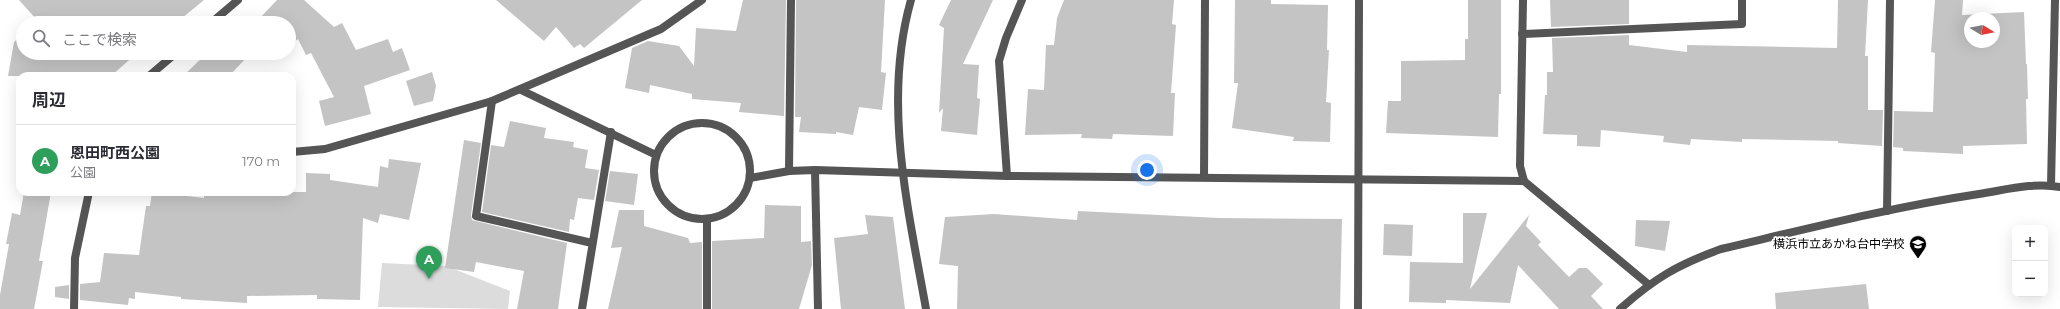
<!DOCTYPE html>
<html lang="ja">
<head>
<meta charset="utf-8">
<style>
	:root { --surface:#fff; --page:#f2f2f3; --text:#2b2b33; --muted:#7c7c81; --line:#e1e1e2; --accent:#111827 }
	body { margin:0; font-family:Montserrat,"Noto Sans JP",sans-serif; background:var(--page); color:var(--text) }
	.controls { position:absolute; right:12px; bottom:12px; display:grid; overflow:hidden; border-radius:8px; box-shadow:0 4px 16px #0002 }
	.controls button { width:36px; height:36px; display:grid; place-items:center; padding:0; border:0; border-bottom:1px solid var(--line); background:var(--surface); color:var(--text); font:20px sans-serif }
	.compass { position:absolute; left:1964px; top:12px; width:36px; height:36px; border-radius:50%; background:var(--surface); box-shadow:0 4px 16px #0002; rotate:100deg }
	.you { position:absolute; left:1147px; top:170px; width:14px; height:14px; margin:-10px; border:3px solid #fff; border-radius:50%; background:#1a73e8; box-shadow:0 0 0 6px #1a73e833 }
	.badge { display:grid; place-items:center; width:26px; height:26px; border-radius:50%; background:var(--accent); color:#fff; font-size:13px; font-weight:700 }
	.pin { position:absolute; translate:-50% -33px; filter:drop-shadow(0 1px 2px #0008) }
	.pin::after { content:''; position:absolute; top:21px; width:14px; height:12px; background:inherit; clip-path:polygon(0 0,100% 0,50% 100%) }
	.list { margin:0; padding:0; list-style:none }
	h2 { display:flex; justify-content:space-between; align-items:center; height:52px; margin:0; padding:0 16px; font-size:17px }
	h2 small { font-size:13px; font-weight:400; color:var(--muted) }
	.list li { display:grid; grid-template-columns:26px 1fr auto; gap:12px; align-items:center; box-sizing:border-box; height:72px; padding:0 16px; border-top:1px solid var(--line) }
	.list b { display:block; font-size:15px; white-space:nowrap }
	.list p { margin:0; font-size:13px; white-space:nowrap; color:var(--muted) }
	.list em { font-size:13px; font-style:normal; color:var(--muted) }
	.icon { flex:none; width:22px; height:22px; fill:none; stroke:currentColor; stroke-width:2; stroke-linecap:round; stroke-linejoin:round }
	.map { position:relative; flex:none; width:2060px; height:309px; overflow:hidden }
	.search { position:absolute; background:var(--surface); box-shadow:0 4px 16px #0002; left:16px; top:16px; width:280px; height:44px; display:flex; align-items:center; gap:10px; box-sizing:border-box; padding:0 14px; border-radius:22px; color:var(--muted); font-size:15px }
	.panel { position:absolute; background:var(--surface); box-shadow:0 4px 16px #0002; left:16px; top:72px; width:280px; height:124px; border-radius:12px }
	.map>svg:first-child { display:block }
</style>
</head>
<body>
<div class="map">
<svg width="2060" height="309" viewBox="0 0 2060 309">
	<rect width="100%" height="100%" fill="#fff"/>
	<path fill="#dcdcdc" d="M382 263 446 266 510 291 508 309 378 307Z"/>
	<g fill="#c4c4c4" fill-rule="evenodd">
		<path d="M19 0H204L176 23H33L37 20Z"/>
		<path d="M277 0H304L334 27 342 23 356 50 388 39 393 52 402 48 410 70 364 86 371 114 325 126 319 101 334 97 311 53 306 55 298 39 290 46 289 45V23H265L260 18Z"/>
		<path d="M496 0H642L584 48 580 44 574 48 556 27 544 41Z"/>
		<path d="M743 0H786L784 116 739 112 741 103 692 99V94L650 85 649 93 625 88 632 48 648 41 679 46 694 66 696 28 736 31Z"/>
		<path d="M796 0H885L881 72 886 73 882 110 859 107 853 135 836 132V134L799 132 801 117H795Z"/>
		<path d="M951 0H993L963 64 979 65 977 98 980 99 977 135 941 131 943 108 939 113 944 28 939 25Z"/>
		<path d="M1064 0H1174L1172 24 1176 25 1171 93H1175L1173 136 1113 134 1112 139 1081 138 1082 134 1025 135 1028 89 1044 90 1046 45H1054L1057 18Z"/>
		<path d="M1235 0H1271V4L1328 5 1327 50H1329L1326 102 1331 103 1330 142 1293 141 1294 137 1232 128 1238 83H1234Z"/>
		<path d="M1468 0H1501V94H1499L1498 137 1386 133 1388 101H1401V61L1465 60V39H1468Z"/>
		<path d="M1550 0H1629V24L1551 27Z"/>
		<path d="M1838 0H1868L1865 56H1868V110H1883L1882 146 1838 143V141L1742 139V142L1691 139 1690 145 1663 142 1664 136 1601 130 1600 147 1577 146V135L1543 134 1545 95H1547V72H1553L1552 38 1629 35V45L1687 52V45L1837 48Z"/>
		<path d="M1935 0H1963L1962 15 2024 12 2026 64H2027L2028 99H2026L2027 144 1963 146V154L1903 151V148L1893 147 1894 111 1933 112 1935 53 1931 52ZM1970 18H1994V42H1970Z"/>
		<path d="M23 33V53H137L111 76H8L14 42Z"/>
		<path d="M207 53H251L229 76H183Z"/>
		<path d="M432 72 436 86 433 101 414 106 406 81Z"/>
		<path d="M510 121 546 128 544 138 574 142 573 147 588 150 585 168 599 170 594 200 578 198 574 220 570 219 569 232 482 212 491 145 504 147Z"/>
		<path d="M464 140 481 143 471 215 472 220 567 243 558 309H517L524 271 476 262 474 272 445 268Z"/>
		<path d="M389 159 421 163 409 220 380 214 378 223 363 218 360 300 317 299V295L247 296V303L181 299V297L135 292V299L129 298 128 305 80 300V284L100 282 104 253 139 255 146 206H150L152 192 204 198V192H306V173L330 174V180L378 187 380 166 388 168Z"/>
		<path d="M610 171 638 174 634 205 605 201Z"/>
		<path d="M24 192H51L39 261H43L34 309H0V295L9 244H6L12 213 20 215Z"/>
		<path d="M765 205 801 206V242L811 241 812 265 799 309H712V241L764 238Z"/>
		<path d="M619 210H644V226L688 238 690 243 702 242V309H608L622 247 611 248Z"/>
		<path d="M1078 211 1219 218 1342 219 1340 309H957L958 266 939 264 945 217 994 214 1077 220Z"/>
		<path d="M1463 213H1487L1470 289 1529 215 1526 226 1541 242 1538 245 1569 277 1579 268H1587L1603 284 1591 296 1603 309H1559L1518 265 1510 303 1446 300V303L1409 302 1410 262 1463 263Z"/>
		<path d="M865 215 893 217 905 309H841L834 238 868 234Z"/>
		<path d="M1636 220 1670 221 1665 251 1635 246Z"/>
		<path d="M1384 224 1413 225 1412 256 1383 255Z"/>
		<path d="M1866 284 1869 309H1776L1775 293Z"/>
		<path d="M69 285V299L55 297V287Z"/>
	</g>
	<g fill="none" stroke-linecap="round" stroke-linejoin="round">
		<g stroke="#555" stroke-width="8">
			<path d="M911 0C882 102 908 208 926 309"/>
			<path d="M1523 0 1520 166 1524 181 1648 284"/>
			<path d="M211 23 238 0"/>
			<path d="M1522 34 1742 24V0"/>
			<path d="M149 76 176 53"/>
			<path d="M521 90 656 155"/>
			<path d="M492 101 476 216 592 243"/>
			<circle cx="702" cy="171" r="48"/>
			<path d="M292 152 325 149 492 101 661 29 702 0"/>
			<path d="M815 170 818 309"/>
			<path d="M789 171 791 0"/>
			<path d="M1007 176 999 61 1006 38 1022 0"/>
			<path d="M1204 177 1205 0"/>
			<path d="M750 178 789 171 815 170 1007 176 1524 181"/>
			<path d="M2051 185 2055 0"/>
			<path d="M1887 211 1890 0"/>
			<path d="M707 219V309"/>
			<path d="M74 309 75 258 89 192"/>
			<path d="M582 309 611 132"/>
			<path d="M1358 309 1359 0"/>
		</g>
		<path stroke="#555" stroke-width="8" d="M1620 309C1655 278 1677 265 1721 249 1806 229 1892 207 1979 194 2005 190 2034 182 2060 187"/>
	</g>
	<defs>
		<g id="school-pin" transform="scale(0.9)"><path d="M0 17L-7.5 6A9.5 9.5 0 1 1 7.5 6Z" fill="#000" stroke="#fff"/><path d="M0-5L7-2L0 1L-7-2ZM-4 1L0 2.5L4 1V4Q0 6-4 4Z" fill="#fff"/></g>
	</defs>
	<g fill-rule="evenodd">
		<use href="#school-pin" x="1918" y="244"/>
	</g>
	<g text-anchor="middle" stroke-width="3.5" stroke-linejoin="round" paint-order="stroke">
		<g font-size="12" fill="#000" stroke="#fff" text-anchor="end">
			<text x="1905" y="248">横浜市立あかね台中学校</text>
		</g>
	</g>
</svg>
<div class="controls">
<button>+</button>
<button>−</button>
</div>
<svg class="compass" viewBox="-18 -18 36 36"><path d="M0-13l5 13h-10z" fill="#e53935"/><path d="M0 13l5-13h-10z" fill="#7c7c81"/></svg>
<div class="you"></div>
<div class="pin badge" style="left:429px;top:279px;background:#2e9e5b">A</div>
<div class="search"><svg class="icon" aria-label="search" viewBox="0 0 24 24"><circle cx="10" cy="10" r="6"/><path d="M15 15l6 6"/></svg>ここで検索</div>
<section class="panel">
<h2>周辺<small></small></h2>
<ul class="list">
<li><span class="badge" style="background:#2e9e5b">A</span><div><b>恩田町西公園</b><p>公園</p></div><em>170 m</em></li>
</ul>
</section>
</div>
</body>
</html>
